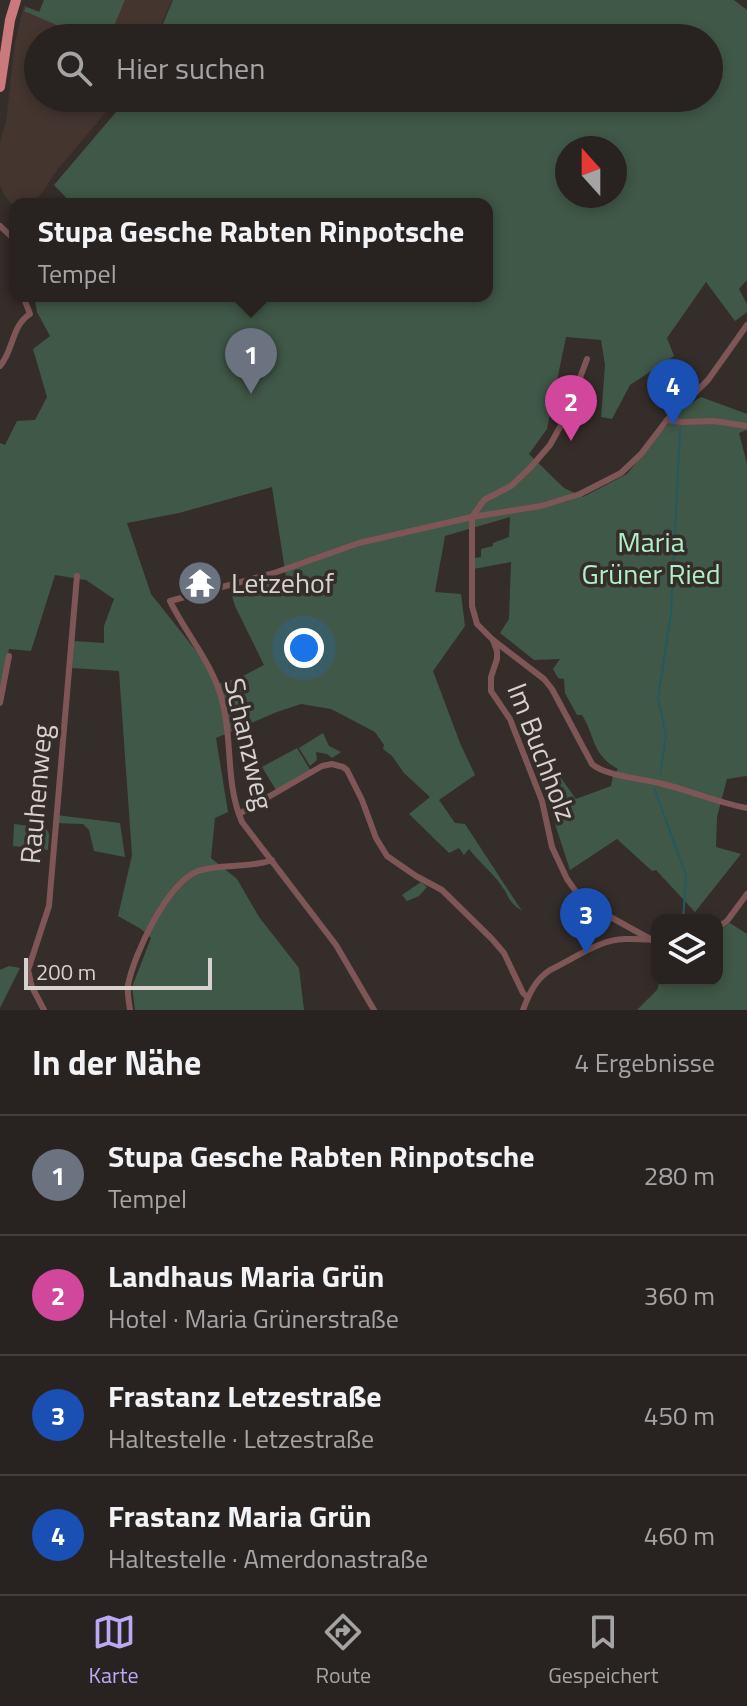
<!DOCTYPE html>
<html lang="de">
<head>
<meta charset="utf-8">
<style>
	:root { --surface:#282220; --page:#342f2d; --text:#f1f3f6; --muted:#a5a4a5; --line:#443f3e; --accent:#baaaf6 }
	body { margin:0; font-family:"Titillium Web",sans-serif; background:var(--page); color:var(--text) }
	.controls { position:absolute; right:24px; bottom:24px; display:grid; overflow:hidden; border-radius:16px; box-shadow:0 4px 12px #0003 }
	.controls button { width:72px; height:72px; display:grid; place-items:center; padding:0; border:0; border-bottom:2px solid var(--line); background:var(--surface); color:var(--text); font:40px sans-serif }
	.compass { position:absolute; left:555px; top:136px; width:72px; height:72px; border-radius:50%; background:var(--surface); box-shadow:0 4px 12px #0003; rotate:339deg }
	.scale { position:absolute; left:24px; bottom:20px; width:188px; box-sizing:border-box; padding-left:8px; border:4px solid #d7d1cf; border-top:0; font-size:22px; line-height:28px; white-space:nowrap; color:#d7d1cf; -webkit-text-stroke:6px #352d2a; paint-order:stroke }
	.you { position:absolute; left:304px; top:648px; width:28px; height:28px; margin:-20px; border:6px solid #fff; border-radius:50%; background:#1a73e8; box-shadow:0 0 0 12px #1a73e833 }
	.badge { display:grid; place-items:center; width:52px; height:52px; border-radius:50%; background:var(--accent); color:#fff; font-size:26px; font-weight:700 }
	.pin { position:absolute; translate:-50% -66px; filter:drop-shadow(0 2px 4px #0008) }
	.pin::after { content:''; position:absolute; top:42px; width:28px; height:24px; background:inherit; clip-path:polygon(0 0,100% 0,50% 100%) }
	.popup { position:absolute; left:9px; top:198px; width:484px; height:104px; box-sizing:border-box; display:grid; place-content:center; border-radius:16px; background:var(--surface); filter:drop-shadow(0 2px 6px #0005); font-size:26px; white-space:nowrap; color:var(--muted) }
	.popup b { font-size:30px; color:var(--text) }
	.popup::after { content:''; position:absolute; left:50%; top:100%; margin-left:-16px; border:16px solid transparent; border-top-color:var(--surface) }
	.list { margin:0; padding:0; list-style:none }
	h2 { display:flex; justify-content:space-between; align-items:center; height:104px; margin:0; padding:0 32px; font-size:34px }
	h2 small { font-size:26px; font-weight:400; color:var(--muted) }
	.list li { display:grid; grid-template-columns:52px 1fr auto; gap:24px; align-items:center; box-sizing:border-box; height:120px; padding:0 32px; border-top:2px solid var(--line) }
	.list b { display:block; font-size:30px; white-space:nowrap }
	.list p { margin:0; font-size:26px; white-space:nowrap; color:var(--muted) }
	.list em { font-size:26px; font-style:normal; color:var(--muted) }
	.icon { flex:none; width:44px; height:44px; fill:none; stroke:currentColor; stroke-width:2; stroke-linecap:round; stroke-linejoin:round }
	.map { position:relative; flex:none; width:747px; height:1010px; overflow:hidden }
	.search { position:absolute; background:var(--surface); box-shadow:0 4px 12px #0003; left:24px; right:24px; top:24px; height:88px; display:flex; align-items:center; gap:20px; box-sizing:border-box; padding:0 28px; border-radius:44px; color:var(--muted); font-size:30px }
	.sheet { height:584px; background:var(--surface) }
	nav { display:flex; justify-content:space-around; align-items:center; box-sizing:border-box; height:112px; border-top:2px solid var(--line); background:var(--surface); font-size:22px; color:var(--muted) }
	nav a { display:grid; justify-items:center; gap:4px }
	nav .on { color:var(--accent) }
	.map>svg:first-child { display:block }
</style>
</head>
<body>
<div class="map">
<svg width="747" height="1010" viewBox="0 0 747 1010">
	<rect width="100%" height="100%" fill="#352d2a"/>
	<g fill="#44352f">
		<path d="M125 0H172L155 38H109Z"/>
		<path d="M24 5 102 38H38V98H125L106 112 58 169 34 204H15V207L6 198 0 186V142L6 122 15 42Z"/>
	</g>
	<g fill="#405848" fill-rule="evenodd">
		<path d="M44 0H125L109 38H87L24 11 26 7 39 12Z"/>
		<path d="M173 0H734L747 10V280L739 289 747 304V312L735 321 706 282 667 338 674 356 630 385 612 419 601 417 605 365 601 340 566 337 547 429 529 454 564 488 583 497 627 474 661 432 682 409 701 397 747 414V430L739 433 747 464V776L727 779 717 817 716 847 741 854 695 912 656 870 652 871 617 839 570 870 541 781 558 774 576 799 611 786 613 776 618 769C591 754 596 737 582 715H577L565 693 564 679 558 678 553 669 560 659 534 660 500 633 509 619 511 562 473 569 474 558 481 557V549L493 546V543L509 537 510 517 445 536 435 592 461 594 465 626 433 671 460 743 475 775 439 800 455 823 465 824 522 911C507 901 510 897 501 885 493 873 479 862 469 849L464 855 459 848 449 853 409 814 430 797 404 773 392 756 383 749 384 745 375 732 331 709 301 704 277 712 216 738 228 812 215 818 211 858 237 879 259 917 299 968 304 1010H135L132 987 151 938 141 929 118 916 132 855 119 671 72 668 74 641 104 643V626L114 599 86 580 55 575 31 651 9 649 0 694V443L5 445 17 421 35 420 47 397 33 349 50 336 37 312 34 296H487V204H72L54 185 128 98H709V38H157ZM567 148H615V196H567ZM272 487 286 577 231 592 235 606 264 665 239 678 217 684 197 652 151 594 127 523 179 513Z"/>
		<path d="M323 733 329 746 341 752 332 758 327 754 316 752 317 760 310 766 299 748Z"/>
		<path d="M297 748 311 771 276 790 262 767Z"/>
		<path d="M56 815 120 823 125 857 94 851 89 830 83 824 55 823Z"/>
		<path d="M14 824 46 828 49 834 48 850 13 846Z"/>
		<path d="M421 882 427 887 419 896 407 901 402 895Z"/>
		<path d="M730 923 747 934V1010H637L657 990 660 980H717V932Z"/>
		<path d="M9 966 20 968 0 1008V970Z"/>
	</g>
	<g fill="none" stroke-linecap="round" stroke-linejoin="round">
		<g stroke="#225a5f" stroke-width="2">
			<path d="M660 774 666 737 658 697 671 614 680 430"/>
			<path d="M654 788 686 875 683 920"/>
		</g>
		<g stroke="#7e5656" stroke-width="6">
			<path d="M0 226 15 240"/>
			<path d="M0 366C14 350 11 326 30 314L23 296"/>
			<path d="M667 420 683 422 714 421 747 426"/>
			<path d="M472 517 541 506 580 494 621 473 641 454 667 420 708 380 747 325"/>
			<path d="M472 517 484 500 511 486 531 467 550 445 565 418 587 359"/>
			<path d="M493 640 497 651V659L491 677V691L510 719 542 801 552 847 567 879 577 893 589 904 605 914 652 940"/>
			<path d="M0 703 9 656"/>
			<path d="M239 814 322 766 332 764 343 767 347 770 362 800 376 838 387 856 416 876 442 890 492 939 504 953 523 993 527 997"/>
			<path d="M717 928 727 921 747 894"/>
			<path d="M44 1010 32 987 28 970 49 906 77 576"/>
			<path d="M130 1010C129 1002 127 993 128 985 134 954 167 883 198 871 221 863 248 869 272 860"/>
			<path d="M374 1010 336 945 242 822C225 783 233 740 222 700 213 664 186 634 170 601L274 573 359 543 472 517V606L477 624 493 640 544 679 552 689 592 764C605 776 644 779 663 784 691 791 719 803 747 808"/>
			<path d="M523 1010C529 994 535 980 550 970 567 962 583 951 601 944 618 937 638 939 657 940"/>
		</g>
		<path stroke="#ca7a7c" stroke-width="10" d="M0 87 10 20 16 0"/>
	</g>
	<defs>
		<g id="temple-disc" transform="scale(2.3)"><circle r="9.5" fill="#6b7280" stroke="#352d2a"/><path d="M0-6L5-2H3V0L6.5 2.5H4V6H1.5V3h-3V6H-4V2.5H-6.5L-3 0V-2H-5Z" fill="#fff"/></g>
	</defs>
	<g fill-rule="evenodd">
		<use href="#temple-disc" x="200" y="583"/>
	</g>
	<g text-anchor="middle" stroke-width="7" stroke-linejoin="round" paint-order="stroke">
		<g font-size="28" fill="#aef0c5" stroke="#352d2a">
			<text x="651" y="552">Maria<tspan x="651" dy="32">Grüner Ried</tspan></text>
		</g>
		<g font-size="28" fill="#d7d1cf" stroke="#352d2a" text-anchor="start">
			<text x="231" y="593">Letzehof</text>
		</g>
		<g font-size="28" fill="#d7d1cf" stroke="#352d2a">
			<text transform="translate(249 744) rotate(77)" y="10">Schanzweg</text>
			<text transform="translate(542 752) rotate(69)" y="10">Im Buchholz</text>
			<text transform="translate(36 794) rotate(-85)" y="10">Rauhenweg</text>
		</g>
	</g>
</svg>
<div class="controls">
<button><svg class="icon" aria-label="layers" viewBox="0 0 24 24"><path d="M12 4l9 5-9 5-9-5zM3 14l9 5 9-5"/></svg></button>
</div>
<svg class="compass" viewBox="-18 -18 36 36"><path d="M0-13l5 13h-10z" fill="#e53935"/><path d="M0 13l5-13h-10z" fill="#a5a4a5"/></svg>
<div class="scale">200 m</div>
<div class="you"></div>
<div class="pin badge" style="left:251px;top:394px;background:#6b7280">1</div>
<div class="popup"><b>Stupa Gesche Rabten Rinpotsche</b>Tempel</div>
<div class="pin badge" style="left:571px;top:441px;background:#d1479c">2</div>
<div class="pin badge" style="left:586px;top:954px;background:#1a4fb4">3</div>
<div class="pin badge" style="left:673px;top:425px;background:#1a4fb4">4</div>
<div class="search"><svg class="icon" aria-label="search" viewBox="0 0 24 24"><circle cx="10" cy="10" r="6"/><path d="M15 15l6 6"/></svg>Hier suchen</div>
</div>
<section class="sheet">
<h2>In der Nähe<small>4 Ergebnisse</small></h2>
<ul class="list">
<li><span class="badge" style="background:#6b7280">1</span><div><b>Stupa Gesche Rabten Rinpotsche</b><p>Tempel</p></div><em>280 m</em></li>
<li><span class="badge" style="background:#d1479c">2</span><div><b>Landhaus Maria Grün</b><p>Hotel · Maria Grünerstraße</p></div><em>360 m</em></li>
<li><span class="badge" style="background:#1a4fb4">3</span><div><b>Frastanz Letzestraße</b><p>Haltestelle · Letzestraße</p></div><em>450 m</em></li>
<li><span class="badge" style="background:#1a4fb4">4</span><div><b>Frastanz Maria Grün</b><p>Haltestelle · Amerdonastraße</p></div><em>460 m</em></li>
</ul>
</section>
<nav>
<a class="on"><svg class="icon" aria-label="map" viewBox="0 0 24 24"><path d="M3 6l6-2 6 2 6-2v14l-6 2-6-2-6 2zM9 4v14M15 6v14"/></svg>Karte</a>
<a><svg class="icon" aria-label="directions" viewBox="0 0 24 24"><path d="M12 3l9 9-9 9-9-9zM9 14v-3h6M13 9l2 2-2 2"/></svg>Route</a>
<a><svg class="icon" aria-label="saved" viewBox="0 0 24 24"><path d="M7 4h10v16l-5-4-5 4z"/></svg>Gespeichert</a>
</nav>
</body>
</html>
